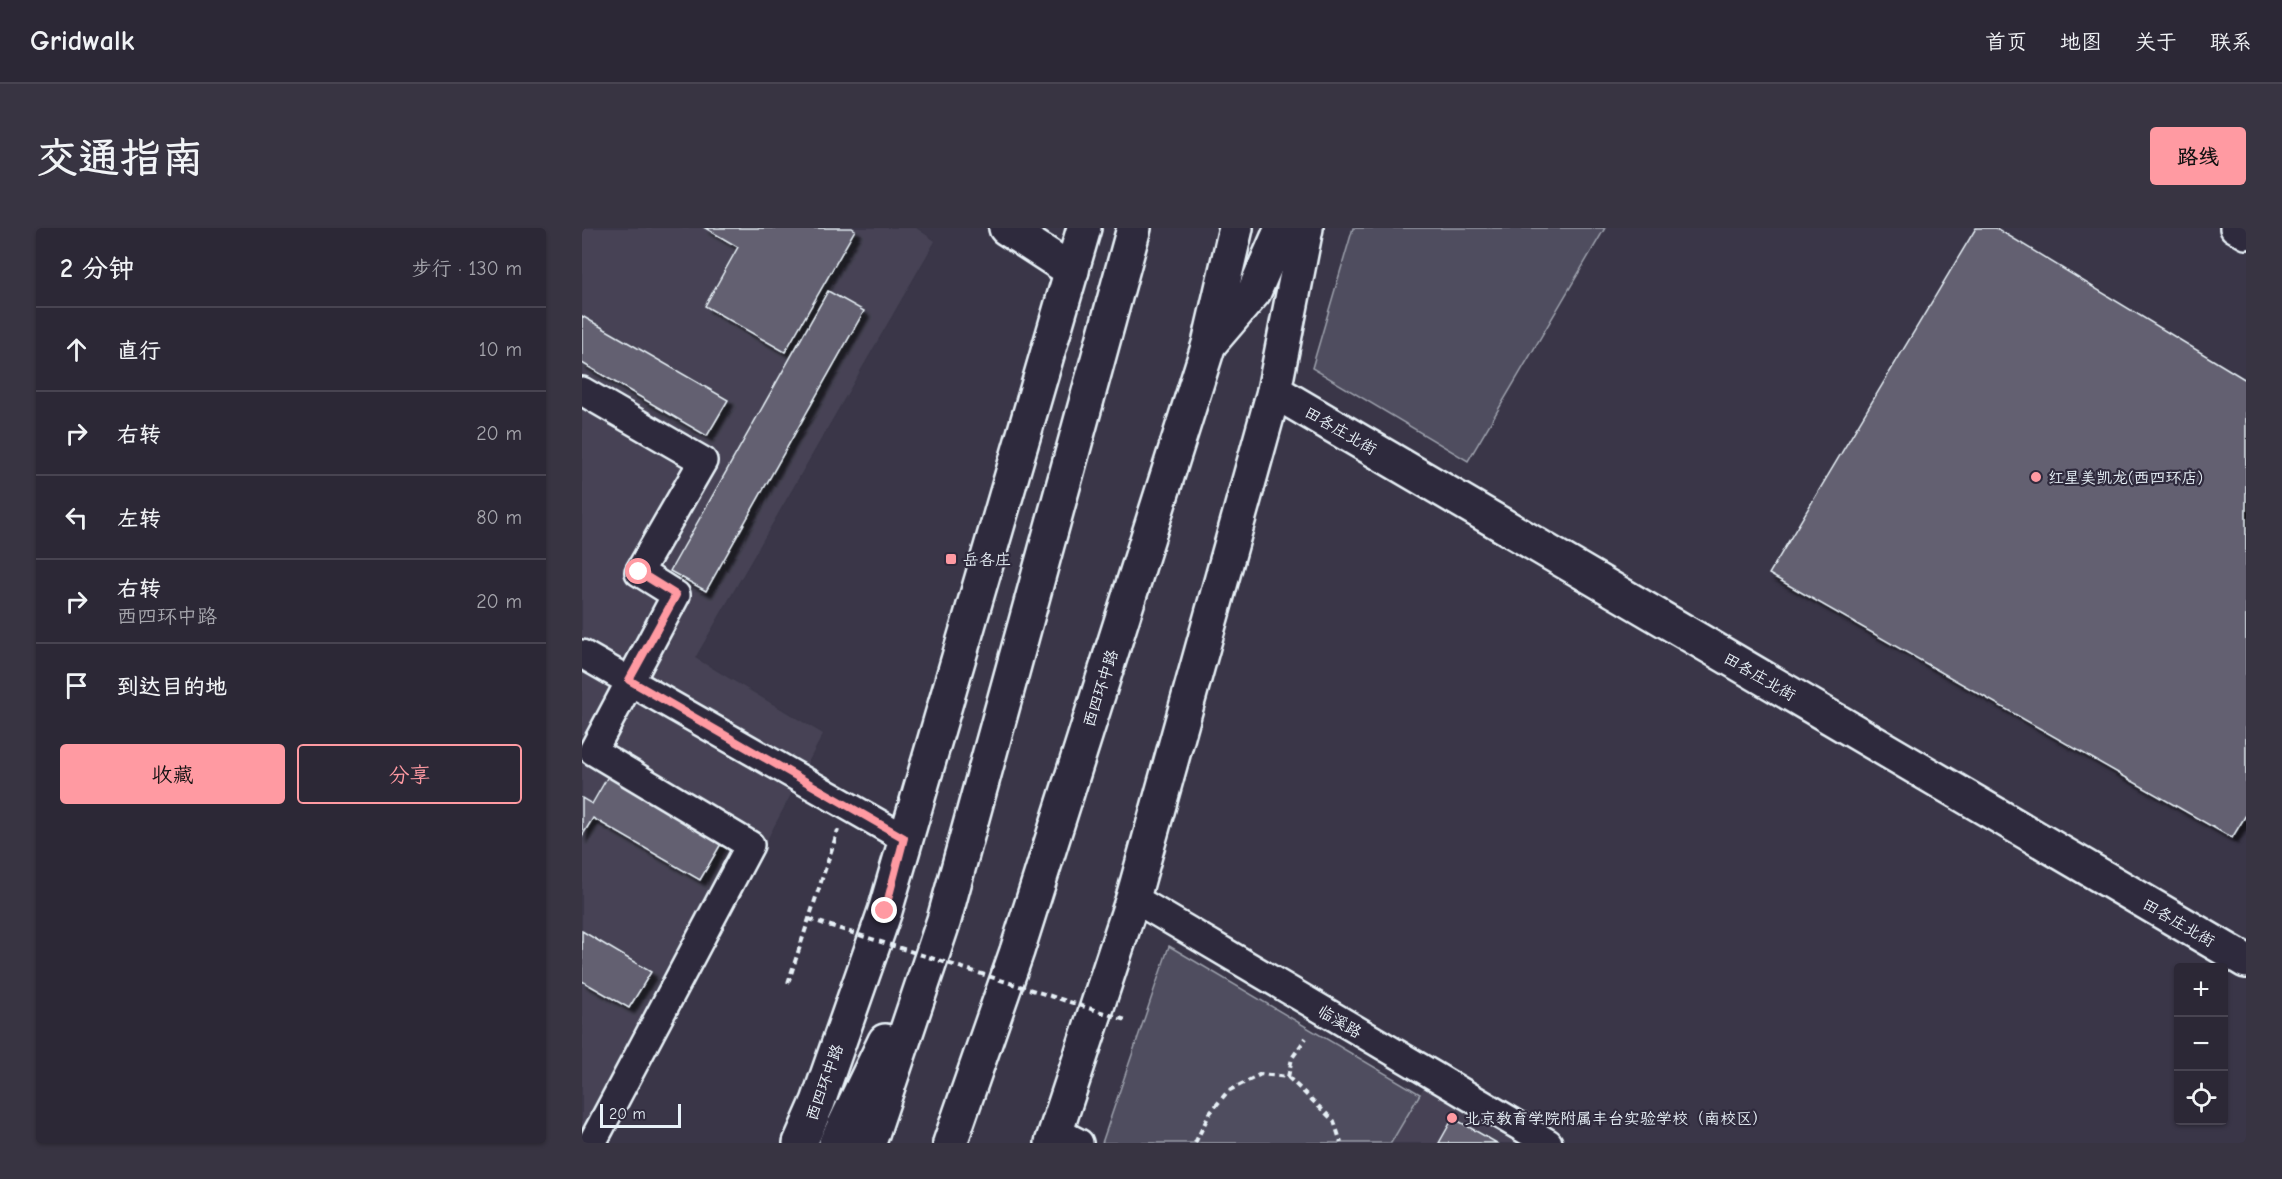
<!DOCTYPE html>
<html lang="zh">
<head>
<meta charset="utf-8">
<style>
	:root { --surface:#2c2836; --page:#383442; --text:#f1f3f6; --muted:#a6a6ad; --line:#484451; --accent:#ff9aa2 }
	body { margin:0; font-family:"Comic Neue","LXGW WenKai TC",sans-serif; background:var(--page); color:var(--text) }
	.controls { position:absolute; right:18px; bottom:18px; display:grid; overflow:hidden; border-radius:6px; box-shadow:0 2px 4px #0004 }
	.controls button { width:54px; height:54px; display:grid; place-items:center; padding:0; border:0; border-bottom:2px solid var(--line); background:var(--surface); color:var(--text); font:30px sans-serif }
	.scale { position:absolute; left:18px; bottom:15px; width:81px; box-sizing:border-box; padding-left:6px; border:3px solid #e8f1f8; border-top:0; font-size:16px; line-height:21px; white-space:nowrap; color:#e8f1f8; -webkit-text-stroke:4px #2f2a3d; paint-order:stroke }
	.stop { position:absolute; width:18px; height:18px; margin:-14px; border:4px solid #ff9aa2; border-radius:50%; background:#fff }
	.stop.end { background:#ff9aa2; border-color:#fff; box-shadow:0 2px 6px #0008 }
	.list { margin:0; padding:0; list-style:none }
	h2 { display:flex; justify-content:space-between; align-items:center; height:78px; margin:0; padding:0 24px; font-size:26px }
	h2 small { font-size:20px; font-weight:400; color:var(--muted) }
	.list li { display:grid; grid-template-columns:39px 1fr auto; gap:18px; align-items:center; box-sizing:border-box; height:84px; padding:0 24px; border-top:2px solid var(--line) }
	.list b { display:block; font-size:22px; white-space:nowrap }
	.list p { margin:0; font-size:20px; white-space:nowrap; color:var(--muted) }
	.list em { font-size:20px; font-style:normal; color:var(--muted) }
	.actions { display:flex; gap:12px; padding:18px 24px }
	.actions a { flex:1; padding:14px 0; border:2px solid var(--accent); border-radius:6px; text-align:center; font-size:21px; color:var(--accent) }
	.actions .main { background:var(--accent); color:#111 }
	.icon { flex:none; width:33px; height:33px; fill:none; stroke:currentColor; stroke-width:2; stroke-linecap:round; stroke-linejoin:round }
	.map { position:relative; flex:none; width:1664px; height:915px; overflow:hidden; border-radius:6px }
	header { display:flex; align-items:center; gap:36px; box-sizing:border-box; height:84px; padding:0 30px; background:var(--surface); border-bottom:2px solid var(--line) }
	header strong { font-size:28px }
	nav { display:flex; gap:33px; margin-inline-start:auto; font-size:21px }
	.intro { display:flex; align-items:center; justify-content:space-between; box-sizing:border-box; height:144px; padding:0 36px }
	h1 { margin:0; font-size:42px }
	.button { padding:15px 27px; border-radius:6px; background:var(--accent); color:#111; font-size:21px; font-weight:700 }
	main { display:flex; gap:36px; padding:0 36px }
	aside { flex:1; background:var(--surface); border-radius:6px; box-shadow:0 2px 4px #0004 }
	.map>svg:first-child { display:block }
</style>
</head>
<body>
<header>
<strong>Gridwalk</strong>
<nav><a>首页</a><a>地图</a><a>关于</a><a>联系</a></nav>
</header>
<div class="intro"><h1>交通指南</h1><a class="button">路线</a></div>
<main>
<aside>
<h2>2 分钟<small>步行 · 130 m</small></h2>
<ul class="list">
<li><svg class="icon" aria-label="ahead" viewBox="0 0 24 24"><path d="M12 20V5M6 11l6-6 6 6"/></svg><div><b>直行</b></div><em>10 m</em></li>
<li><svg class="icon" aria-label="right" viewBox="0 0 24 24"><path d="M7 20v-9h11M14 6l5 5-5 5"/></svg><div><b>右转</b></div><em>20 m</em></li>
<li><svg class="icon" aria-label="left" viewBox="0 0 24 24"><path d="M17 20v-9H6M10 6l-5 5 5 5"/></svg><div><b>左转</b></div><em>80 m</em></li>
<li><svg class="icon" aria-label="right" viewBox="0 0 24 24"><path d="M7 20v-9h11M14 6l5 5-5 5"/></svg><div><b>右转</b><p>西四环中路</p></div><em>20 m</em></li>
<li><svg class="icon" aria-label="arrive" viewBox="0 0 24 24"><path d="M6 21V4h12l-3 4 3 4H6"/></svg><div><b>到达目的地</b></div></li>
</ul>
<div class="actions"><a class="main">收藏</a><a>分享</a></div>
</aside>
<div class="map">
<svg width="1664" height="915" viewBox="0 0 1664 915">
	<defs>
		<filter id="shadow"><feDropShadow dx="5.5" dy="5.5" stdDeviation="1.5" flood-color="#0009"/></filter>
	</defs>
	<rect width="100%" height="100%" fill="#3a3648"/>
	<filter id="ink" filterUnits="userSpaceOnUse"><feTurbulence type="fractalNoise" baseFrequency=".0167" numOctaves="2"/><feDisplacementMap in="SourceGraphic" scale="12" xChannelSelector="R" yChannelSelector="G"/><feConvolveMatrix kernelMatrix="1 2 1 2 8 2 1 2 1" color-interpolation-filters="sRGB"/></filter>
	<g filter="url(#ink)">
		<g fill="#464354">
			<path d="M0 0H334L353 13 113 430 241 506 24 915H0Z"/>
			<path d="M848 849 956 915H809Z"/>
		</g>
		<g fill="#504e5f" stroke="#9ca0ac" stroke-width="1.5">
			<path d="M771 0H1023L886 233 730 140Z"/>
			<path d="M587 718 838 866 809 915H520Z"/>
		</g>
		<g fill="#636171" stroke="#e8f1f8" stroke-width="1.5" filter="url(#shadow)">
			<path d="M123 0H270L273 2 203 124 123 78 156 19Z"/>
			<path d="M1394 0H1414L1664 152V587L1650 610 1187 346Z"/>
			<path d="M246 63 282 83 124 363 88 343Z"/>
			<path d="M0 88 146 172 125 208 0 135Z"/>
			<path d="M29 543 143 609 118 652 11 590 0 608V570L10 576Z"/>
			<path d="M0 703 69 744 47 780 0 753Z"/>
			<path d="M871 890 915 915H857Z"/>
		</g>
		<g fill="none" stroke-linecap="round" stroke-linejoin="round">
			<g stroke="#e8f1f8" stroke-width="32">
				<g id="street">
					<path d="M1652 0 1664 7"/>
					<path d="M0 163 121 233 57 344 94 367 11 523 168 617 10 915"/>
					<path d="M0 426 322 610"/>
					<path d="M551 670 966 915"/>
					<path d="M474 903 497 915"/>
				</g>
			</g>
			<g stroke="#e8f1f8" stroke-width="38">
				<g id="secondary">
					<path d="M424 0 490 43"/>
					<path d="M692 163 1664 733"/>
					<path d="M218 915 236 874 303 683 502 0"/>
					<path d="M470 915 551 670 692 163 724 0"/>
				</g>
			</g>
			<g stroke="#e8f1f8" stroke-width="38">
				<g id="highway">
					<path d="M630 113 672 64 700 0"/>
					<path d="M254 915 303 813"/>
					<path d="M287 915 362 692 552 0"/>
					<path d="M368 915 435 723 627 116 654 0"/>
				</g>
			</g>
			<g stroke="#e8f1f8" stroke-width="4" stroke-dasharray="6 4.5" stroke-linecap="butt">
				<path d="M206 755 256 602"/>
				<path d="M706 849 710 830 724 810"/>
				<path d="M613 915 628 885 646 863 679 846 706 849 752 893 759 915"/>
			</g>
			<use href="#street" stroke="#2f2a3d" stroke-width="27"/>
			<use href="#secondary" stroke="#2f2a3d" stroke-width="33"/>
			<use href="#highway" stroke="#2f2a3d" stroke-width="33"/>
			<path stroke="#e8f1f8" stroke-width="4" stroke-dasharray="6 4.5" stroke-linecap="butt" d="M227 691 544 792"/>
		</g>
	</g>
	<g fill="none" stroke-linecap="round" stroke-linejoin="round" filter="url(#ink)">
		<path stroke="#ff9aa2" stroke-width="8" d="M57 344 94 367 47 452 322 610 303 683"/>
	</g>
	<g fill="#ff9aa2" stroke="#2f2a3d" stroke-width="2">
		<circle cx="1454" cy="249" r="6"/>
		<rect x="363" y="325" width="12" height="12" rx="3"/>
		<circle cx="870" cy="890" r="6"/>
	</g>
	<g text-anchor="middle" stroke-width="4.5" stroke-linejoin="round" paint-order="stroke">
		<g font-size="16" fill="#e8f1f8" stroke="#2f2a3d">
			<text transform="translate(759 202) rotate(30)" y="6">田各庄北街</text>
			<text transform="translate(1178 448) rotate(30)" y="6">田各庄北街</text>
			<text transform="translate(518 460) rotate(-72)" y="6">西四环中路</text>
			<text transform="translate(1597 694) rotate(30)" y="6">田各庄北街</text>
			<text transform="translate(758 793) rotate(31)" y="6">临溪路</text>
			<text transform="translate(242 854) rotate(-70)" y="6">西四环中路</text>
		</g>
		<g font-size="16" fill="#e8f1f8" stroke="#2f2a3d" text-anchor="start">
			<text x="1466" y="255">红星美凯龙(西四环店)</text>
			<text x="381" y="337">岳各庄</text>
			<text x="882" y="896">北京教育学院附属丰台实验学校（南校区）</text>
		</g>
	</g>
</svg>
<div class="controls">
<button>+</button>
<button>−</button>
<button><svg class="icon" aria-label="locate" viewBox="0 0 24 24"><circle cx="12" cy="12" r="6"/><path d="M12 2v4M12 18v4M2 12h4M18 12h4"/></svg></button>
</div>
<div class="scale">20 m</div>
<div class="stop" style="left:57px;top:344px"></div>
<div class="stop end" style="left:303px;top:683px"></div>
</div>
</main>
</body>
</html>
